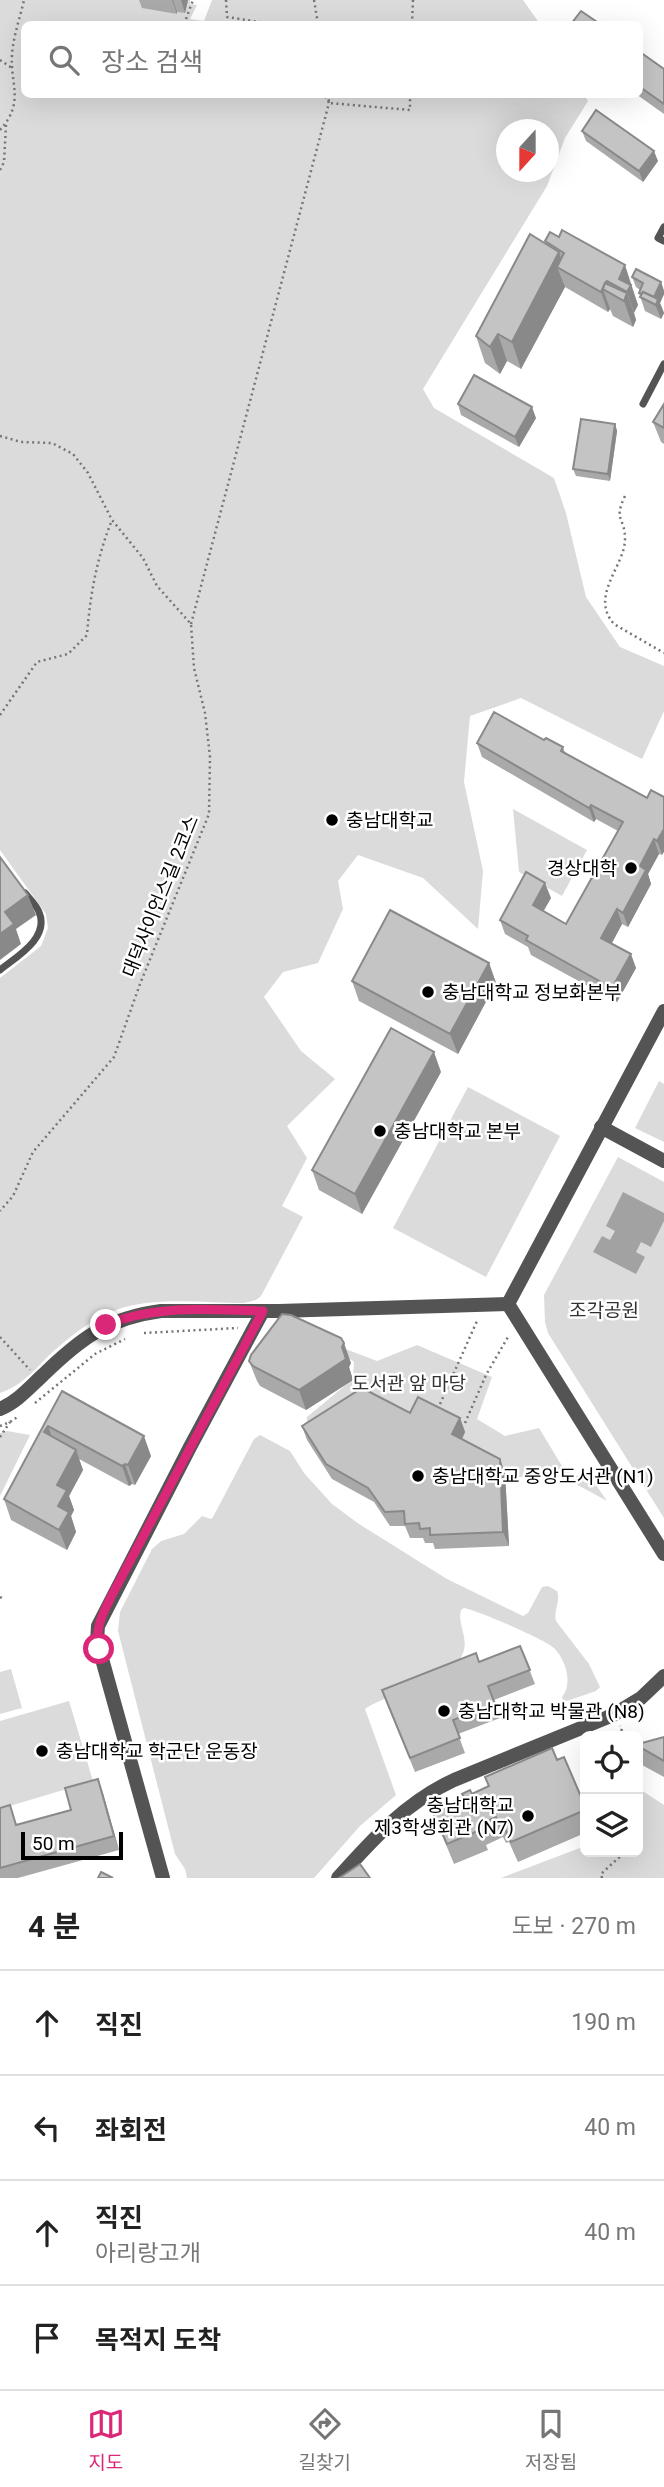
<!DOCTYPE html>
<html lang="ko">
<head>
<meta charset="utf-8">
<style>
	:root { --surface:#fff; --page:#f2f2f2; --text:#222; --muted:#767676; --line:#e0e0e0; --accent:#db2777 }
	body { margin:0; font-family:Roboto,"Noto Sans KR",sans-serif; background:var(--page); color:var(--text) }
	.controls { position:absolute; right:21px; bottom:21px; display:grid; overflow:hidden; border-radius:10px; box-shadow:0 7px 28px #0002 }
	.controls button { width:63px; height:63px; display:grid; place-items:center; padding:0; border:0; border-bottom:2px solid var(--line); background:var(--surface); color:var(--text); font:35px sans-serif }
	.compass { position:absolute; left:496px; top:119px; width:63px; height:63px; border-radius:50%; background:var(--surface); box-shadow:0 7px 28px #0002; rotate:201deg }
	.scale { position:absolute; left:21px; bottom:18px; width:102px; box-sizing:border-box; padding-left:7px; border:4px solid #000; border-top:0; font-size:19px; line-height:24px; white-space:nowrap; color:#000; -webkit-text-stroke:5px #fff; paint-order:stroke }
	.stop { position:absolute; width:21px; height:21px; margin:-16px; border:5px solid #db2777; border-radius:50%; background:#fff }
	.stop.end { background:#db2777; border-color:#fff; box-shadow:0 2px 7px #0008 }
	.list { margin:0; padding:0; list-style:none }
	h2 { display:flex; justify-content:space-between; align-items:center; height:91px; margin:0; padding:0 28px; font-size:30px }
	h2 small { font-size:23px; font-weight:400; color:var(--muted) }
	.list li { display:grid; grid-template-columns:46px 1fr auto; gap:21px; align-items:center; box-sizing:border-box; height:105px; padding:0 28px; border-top:2px solid var(--line) }
	.list b { display:block; font-size:26px; white-space:nowrap }
	.list p { margin:0; font-size:23px; white-space:nowrap; color:var(--muted) }
	.list em { font-size:23px; font-style:normal; color:var(--muted) }
	.icon { flex:none; width:38px; height:38px; fill:none; stroke:currentColor; stroke-width:2; stroke-linecap:round; stroke-linejoin:round }
	.map { position:relative; flex:none; width:664px; height:1878px; overflow:hidden }
	.search { position:absolute; background:var(--surface); box-shadow:0 7px 28px #0002; left:21px; right:21px; top:21px; height:77px; display:flex; align-items:center; gap:18px; box-sizing:border-box; padding:0 24px; border-radius:10px; color:var(--muted); font-size:26px }
	.sheet { height:511px; background:var(--surface) }
	nav { display:flex; justify-content:space-around; align-items:center; box-sizing:border-box; height:98px; border-top:2px solid var(--line); background:var(--surface); font-size:19px; color:var(--muted) }
	nav a { display:grid; justify-items:center; gap:4px }
	nav .on { color:var(--accent) }
	.map>svg:first-child { display:block }
</style>
</head>
<body>
<div class="map">
<svg width="664" height="1878" viewBox="0 0 664 1878">
	<rect width="100%" height="100%" fill="#fff"/>
	<g fill="#dbdbdb" fill-rule="evenodd">
		<path d="M0 0H144L176 14 188 0H190V4L197 5 190 19 204 21 212 0H523L540 24H24V94L584 95 588 101 565 138 547 186 423 389 434 408 554 478 566 513 586 597 620 647 664 666V711L642 759 521 698 470 716 464 782 483 871 478 929 423 878 358 855 338 881 343 909 318 963 283 972 264 997 301 1051 335 1079 287 1126 307 1158 282 1206 303 1217 261 1296 256 1300 244 1303C204 1303 153 1296 116 1310 95 1317 79 1330 62 1344 39 1362 29 1383 0 1393V978L41 946 48 928 46 914 0 850ZM506 130H548V172H506Z"/>
		<path d="M513 809 587 850 562 896 519 872Z"/>
		<path d="M659 1081 664 1084V1142L635 1128Z"/>
		<path d="M468 1087 560 1136 486 1277 393 1228Z"/>
		<path d="M618 1157 664 1182V1518L548 1333 545 1322 544 1295Z"/>
		<path d="M327 1342 377 1361 417 1345 492 1377 477 1419 505 1436 539 1428 565 1471 594 1482 607 1501 561 1476 517 1477 457 1449 306 1434 307 1417 353 1379 354 1362Z"/>
		<path d="M7 1431 30 1435 0 1496V1433Z"/>
		<path d="M260 1435 290 1451 304 1473 332 1504 359 1524 447 1579 523 1616 528 1613 542 1587 548 1586 557 1591C561 1601 553 1611 556 1621L589 1664 600 1687 596 1691 564 1702 562 1697C573 1684 566 1660 554 1648 546 1640 477 1610 464 1608L461 1610C457 1624 469 1638 463 1653 451 1684 391 1691 365 1709L396 1795 360 1826 314 1878H187L185 1869 175 1854 118 1631 120 1612 152 1549 161 1541 184 1534 202 1516 211 1519 213 1517 254 1439Z"/>
		<path d="M11 1669 22 1708 0 1714V1672Z"/>
		<path d="M69 1701 93 1781 0 1809V1721Z"/>
		<path d="M638 1788 664 1805V1878H501L585 1846V1852H638Z"/>
	</g>
	<path fill="#a2a2a2" d="M623 1192 664 1213V1221L651 1247 641 1242 636 1252 645 1257 636 1274 593 1252 602 1236 610 1240 615 1231 606 1226Z"/>
	<g fill="none" stroke-linecap="round" stroke-linejoin="round">
		<g stroke="#767676" stroke-width="2.5" stroke-dasharray="2 3.5" stroke-linecap="butt">
			<path d="M226 0 227 17 272 24"/>
			<path d="M314 0 318 24"/>
			<path d="M186 19 193 0"/>
			<path d="M412 24 413 0"/>
			<path d="M0 60 12 68"/>
			<path d="M328 94 329 103 410 110V94"/>
			<path d="M0 130C25 102 10 85 12 55 13 37 20 18 24 0"/>
			<path d="M0 170 4 162 6 125"/>
			<path d="M0 436 21 442 52 443 73 454 88 473 112 520 143 558 157 586 191 624 194 668 205 713 210 757 209 814 140 984 114 1057 33 1152 13 1196 0 1211"/>
			<path d="M625 496C613 521 625 517 625 539 625 566 589 596 614 624L664 653"/>
			<path d="M191 624 329 103 324 94"/>
			<path d="M0 715 37 662 68 654 87 635C90 595 97 557 112 520"/>
			<path d="M144 1333 238 1328"/>
			<path d="M0 1337 30 1370"/>
			<path d="M35 1403 95 1354 125 1339"/>
			<path d="M440 1404 477 1321"/>
			<path d="M465 1423 486 1375 508 1337"/>
			<path d="M0 1426 10 1422 19 1416"/>
			<path d="M0 1437 10 1422"/>
			<path d="M0 1597 2 1598"/>
			<path d="M619 1736 622 1729 620 1726"/>
			<path d="M602 1878 601 1874 625 1852"/>
		</g>
		<g stroke="#545454" stroke-width="7">
			<path d="M664 227 658 238 664 241"/>
			<path d="M643 404 664 364"/>
			<path d="M0 970C16 957 50 938 39 912 37 906 30 899 25 893"/>
		</g>
		<g stroke="#545454" stroke-width="14">
			<path d="M601 1127 664 1161"/>
			<path d="M508 1304 664 1011"/>
			<path d="M508 1304 664 1554"/>
			<path d="M0 1409C17 1402 29 1388 43 1375 80 1339 107 1318 161 1311H279L508 1304"/>
			<path d="M163 1878 97 1641 98 1626 190 1447 263 1311"/>
			<path d="M338 1878C372 1840 406 1802 454 1780L613 1715 641 1698 664 1676"/>
		</g>
	</g>
	<g fill="#a9a9a9">
		<path d="M139 0H188L185 13 177 12V14L142 8Z"/>
		<path d="M640 52 664 69V114L636 94H640Z"/>
		<path d="M582 131 658 161 643 182 586 141Z"/>
		<path d="M545 241 632 286 631 287 638 305 634 312 636 320 633 327 613 316 610 309 608 312 565 287 521 369 507 361 500 374 485 363 476 336 547 245Z"/>
		<path d="M632 277 661 282 664 291V294L660 303 664 313 661 319 645 311 639 293 640 290 636 287Z"/>
		<path d="M458 404 536 418 519 447 461 415Z"/>
		<path d="M664 404V444L661 442 653 422Z"/>
		<path d="M615 424 617 431 610 481 576 476 573 469Z"/>
		<path d="M477 743 563 747 565 753 647 798 662 855 659 854 648 874 651 884 628 927 622 924 612 943 636 968 617 1002 531 955 528 947 505 934 500 920 551 898 543 911 566 924 618 831 596 819 594 822 482 757Z"/>
		<path d="M489 963 496 983 458 1054 359 1001 352 981Z"/>
		<path d="M441 1072 362 1214 319 1190 312 1170Z"/>
		<path d="M249 1361 351 1363 349 1367 353 1380 306 1410 260 1386 257 1381Z"/>
		<path d="M62 1391 151 1456 135 1485 132 1484 129 1486 79 1459 83 1470 69 1496 74 1510 71 1516 76 1532 67 1550 11 1520 4 1499Z"/>
		<path d="M410 1413 460 1418 465 1432 462 1440 500 1459 505 1473 509 1546 435 1549 433 1543H425L423 1538H410L405 1526H390L374 1502 332 1479 307 1440 302 1426Z"/>
		<path d="M520 1646 535 1684 494 1700 500 1718 458 1734 465 1753 415 1772 387 1704 479 1662Z"/>
		<path d="M664 1737V1777L642 1765 638 1752V1744Z"/>
		<path d="M557 1760 585 1806V1833L518 1862 509 1842 506 1843 503 1837 486 1845 488 1850 454 1864 432 1811 489 1787 485 1777Z"/>
		<path d="M98 1779 119 1850 18 1878H0V1808L17 1825 71 1810Z"/>
	</g>
	<g fill="#898989">
		<path d="M172 0H173L177 12V14Z"/>
		<path d="M181 0H188L185 13Z"/>
		<path d="M654 151 658 161 643 182 639 171Z"/>
		<path d="M559 252 565 271 557 267 565 287 521 369 512 342Z"/>
		<path d="M625 265 638 305 634 313 627 292 619 279Z"/>
		<path d="M607 281 612 295 603 289 610 309 608 312 601 292Z"/>
		<path d="M661 282 664 291V294L660 303 664 313 661 319 653 299Z"/>
		<path d="M627 293 636 320 633 327 624 301Z"/>
		<path d="M498 334 507 361 500 374 490 347Z"/>
		<path d="M532 407 536 418 519 447 515 437Z"/>
		<path d="M615 424 617 431 610 481 608 474Z"/>
		<path d="M591 805 596 819 594 822 589 808Z"/>
		<path d="M664 829V852L662 855 657 841Z"/>
		<path d="M654 839 659 854 648 874 651 884 628 927 623 913 640 866Z"/>
		<path d="M545 883 551 898 539 919 533 905Z"/>
		<path d="M28 895 36 915 16 929 21 944 0 960V934L5 912Z"/>
		<path d="M617 909 622 924 607 952 601 938Z"/>
		<path d="M631 954 636 968 617 1002 612 988Z"/>
		<path d="M489 963 496 983 458 1054 450 1034Z"/>
		<path d="M434 1052 441 1072 362 1214 355 1194Z"/>
		<path d="M344 1343 351 1363 349 1367 353 1380 306 1410 299 1390 342 1347Z"/>
		<path d="M460 1418 465 1432 457 1449 452 1434Z"/>
		<path d="M48 1426 55 1446 44 1432Z"/>
		<path d="M144 1436 151 1456 135 1485 128 1465Z"/>
		<path d="M76 1450 83 1470 69 1496 74 1510 71 1516 76 1532 67 1550 59 1530 57 1485Z"/>
		<path d="M500 1459 505 1473 509 1546 503 1532Z"/>
		<path d="M125 1464 132 1484 129 1486 122 1466Z"/>
		<path d="M98 1779 103 1793 119 1850 114 1836Z"/>
	</g>
	<g fill="#c4c4c4" stroke="#898989" stroke-width="2">
		<path d="M581 11 600 24H571Z"/>
		<path d="M640 52 664 69V104L640 87Z"/>
		<path d="M596 110 654 151 639 171 582 131Z"/>
		<path d="M562 230 625 265 619 279 631 285 627 292 607 281 605 283 601 292 557 267 564 253 545 241 550 232 559 237Z"/>
		<path d="M530 234 559 252 512 342 498 334 490 347 476 336Z"/>
		<path d="M636 269 661 282 654 297 643 292 641 294 639 293 643 283 632 277Z"/>
		<path d="M605 283 627 293 624 301 603 289Z"/>
		<path d="M643 292 658 299 656 305 640 297Z"/>
		<path d="M474 375 532 407 515 437 458 404Z"/>
		<path d="M664 404V428L653 422Z"/>
		<path d="M581 419 615 424 608 474 573 469Z"/>
		<path d="M494 712 544 740 546 738 563 747 561 751 647 798 651 790 664 797V829L657 841 654 839 640 866 646 870 623 913 617 909 601 938 631 954 612 988 526 940 528 936 500 920 526 872 545 883 533 905 566 924 623 822 591 805 589 808 477 743Z"/>
		<path d="M0 857 28 895 5 912 14 924 0 934Z"/>
		<path d="M390 910 489 963 450 1034 352 981Z"/>
		<path d="M391 1028 434 1052 355 1194 312 1170Z"/>
		<path d="M282 1314 291 1315 341 1338 344 1343 342 1347 346 1359 299 1390 253 1366 249 1361 251 1355Z"/>
		<path d="M362 1388 410 1413 418 1397 460 1418 452 1434 500 1459 503 1532 430 1535V1528L420 1529 419 1523 405 1524 404 1511 385 1512 368 1488 326 1464 302 1426Z"/>
		<path d="M62 1391 144 1436 128 1465 125 1464 122 1466 48 1426 44 1432 76 1450 57 1485 67 1490 58 1506 69 1512 59 1530 4 1499Z"/>
		<path d="M520 1646 530 1670 488 1686 495 1704 453 1720 460 1738 410 1758 382 1690 476 1653 479 1662Z"/>
		<path d="M664 1737V1761L638 1746V1744Z"/>
		<path d="M552 1748 557 1760 564 1757 585 1806V1810L511 1842 502 1822 498 1823 496 1817 478 1825 480 1830 447 1844 432 1811 464 1797 462 1794 470 1790 472 1794 489 1786 485 1777Z"/>
		<path d="M98 1779 114 1836 0 1868V1808L10 1805 16 1825 71 1810 65 1788Z"/>
		<path d="M360 1864 370 1878H339Z"/>
		<path d="M101 1872 113 1878H98Z"/>
	</g>
	<g fill="none" stroke-linecap="round" stroke-linejoin="round">
		<path stroke="#db2777" stroke-width="9" d="M99 1649C94 1629 103 1613 112 1595L263 1311C211 1310 155 1304 106 1325"/>
	</g>
	<g fill="#000" stroke="#fff" stroke-width="2.5">
		<circle cx="332" cy="820" r="7"/>
		<circle cx="631" cy="868" r="7"/>
		<circle cx="428" cy="992" r="7"/>
		<circle cx="380" cy="1131" r="7"/>
		<circle cx="418" cy="1476" r="7"/>
		<circle cx="444" cy="1711" r="7"/>
		<circle cx="42" cy="1751" r="7"/>
		<circle cx="528" cy="1816" r="7"/>
	</g>
	<g text-anchor="middle" stroke-width="5" stroke-linejoin="round" paint-order="stroke">
		<g font-size="19" fill="#000" stroke="#fff" text-anchor="start">
			<text x="346" y="827">충남대학교</text>
			<text x="617" y="875" text-anchor="end">경상대학</text>
			<text x="442" y="999">충남대학교 정보화본부</text>
			<text x="394" y="1138">충남대학교 본부</text>
			<text x="432" y="1483">충남대학교 중앙도서관 (N1)</text>
			<text x="458" y="1718">충남대학교 박물관 (N8)</text>
			<text x="56" y="1758">충남대학교 학군단 운동장</text>
			<text x="514" y="1812" text-anchor="end">충남대학교<tspan x="514" dy="22">제3학생회관 (N7)</tspan></text>
		</g>
		<g font-size="19" fill="#000" stroke="#fff">
			<text transform="translate(160 896) rotate(-68)" y="7">대덕사이언스길 2코스</text>
		</g>
		<g font-size="19" fill="#323232" stroke="#fff">
			<text x="604" y="1317">조각공원</text>
			<text x="409" y="1390">도서관 앞 마당</text>
		</g>
	</g>
</svg>
<div class="controls">
<button><svg class="icon" aria-label="locate" viewBox="0 0 24 24"><circle cx="12" cy="12" r="6"/><path d="M12 2v4M12 18v4M2 12h4M18 12h4"/></svg></button>
<button><svg class="icon" aria-label="layers" viewBox="0 0 24 24"><path d="M12 4l9 5-9 5-9-5zM3 14l9 5 9-5"/></svg></button>
</div>
<svg class="compass" viewBox="-18 -18 36 36"><path d="M0-13l5 13h-10z" fill="#e53935"/><path d="M0 13l5-13h-10z" fill="#767676"/></svg>
<div class="scale">50 m</div>
<div class="stop" style="left:99px;top:1649px"></div>
<div class="stop end" style="left:106px;top:1325px"></div>
<div class="search"><svg class="icon" aria-label="search" viewBox="0 0 24 24"><circle cx="10" cy="10" r="6"/><path d="M15 15l6 6"/></svg>장소 검색</div>
</div>
<section class="sheet">
<h2>4 분<small>도보 · 270 m</small></h2>
<ul class="list">
<li><svg class="icon" aria-label="ahead" viewBox="0 0 24 24"><path d="M12 20V5M6 11l6-6 6 6"/></svg><div><b>직진</b></div><em>190 m</em></li>
<li><svg class="icon" aria-label="left" viewBox="0 0 24 24"><path d="M17 20v-9H6M10 6l-5 5 5 5"/></svg><div><b>좌회전</b></div><em>40 m</em></li>
<li><svg class="icon" aria-label="ahead" viewBox="0 0 24 24"><path d="M12 20V5M6 11l6-6 6 6"/></svg><div><b>직진</b><p>아리랑고개</p></div><em>40 m</em></li>
<li><svg class="icon" aria-label="arrive" viewBox="0 0 24 24"><path d="M6 21V4h12l-3 4 3 4H6"/></svg><div><b>목적지 도착</b></div></li>
</ul>
</section>
<nav>
<a class="on"><svg class="icon" aria-label="map" viewBox="0 0 24 24"><path d="M3 6l6-2 6 2 6-2v14l-6 2-6-2-6 2zM9 4v14M15 6v14"/></svg>지도</a>
<a><svg class="icon" aria-label="directions" viewBox="0 0 24 24"><path d="M12 3l9 9-9 9-9-9zM9 14v-3h6M13 9l2 2-2 2"/></svg>길찾기</a>
<a><svg class="icon" aria-label="saved" viewBox="0 0 24 24"><path d="M7 4h10v16l-5-4-5 4z"/></svg>저장됨</a>
</nav>
</body>
</html>
